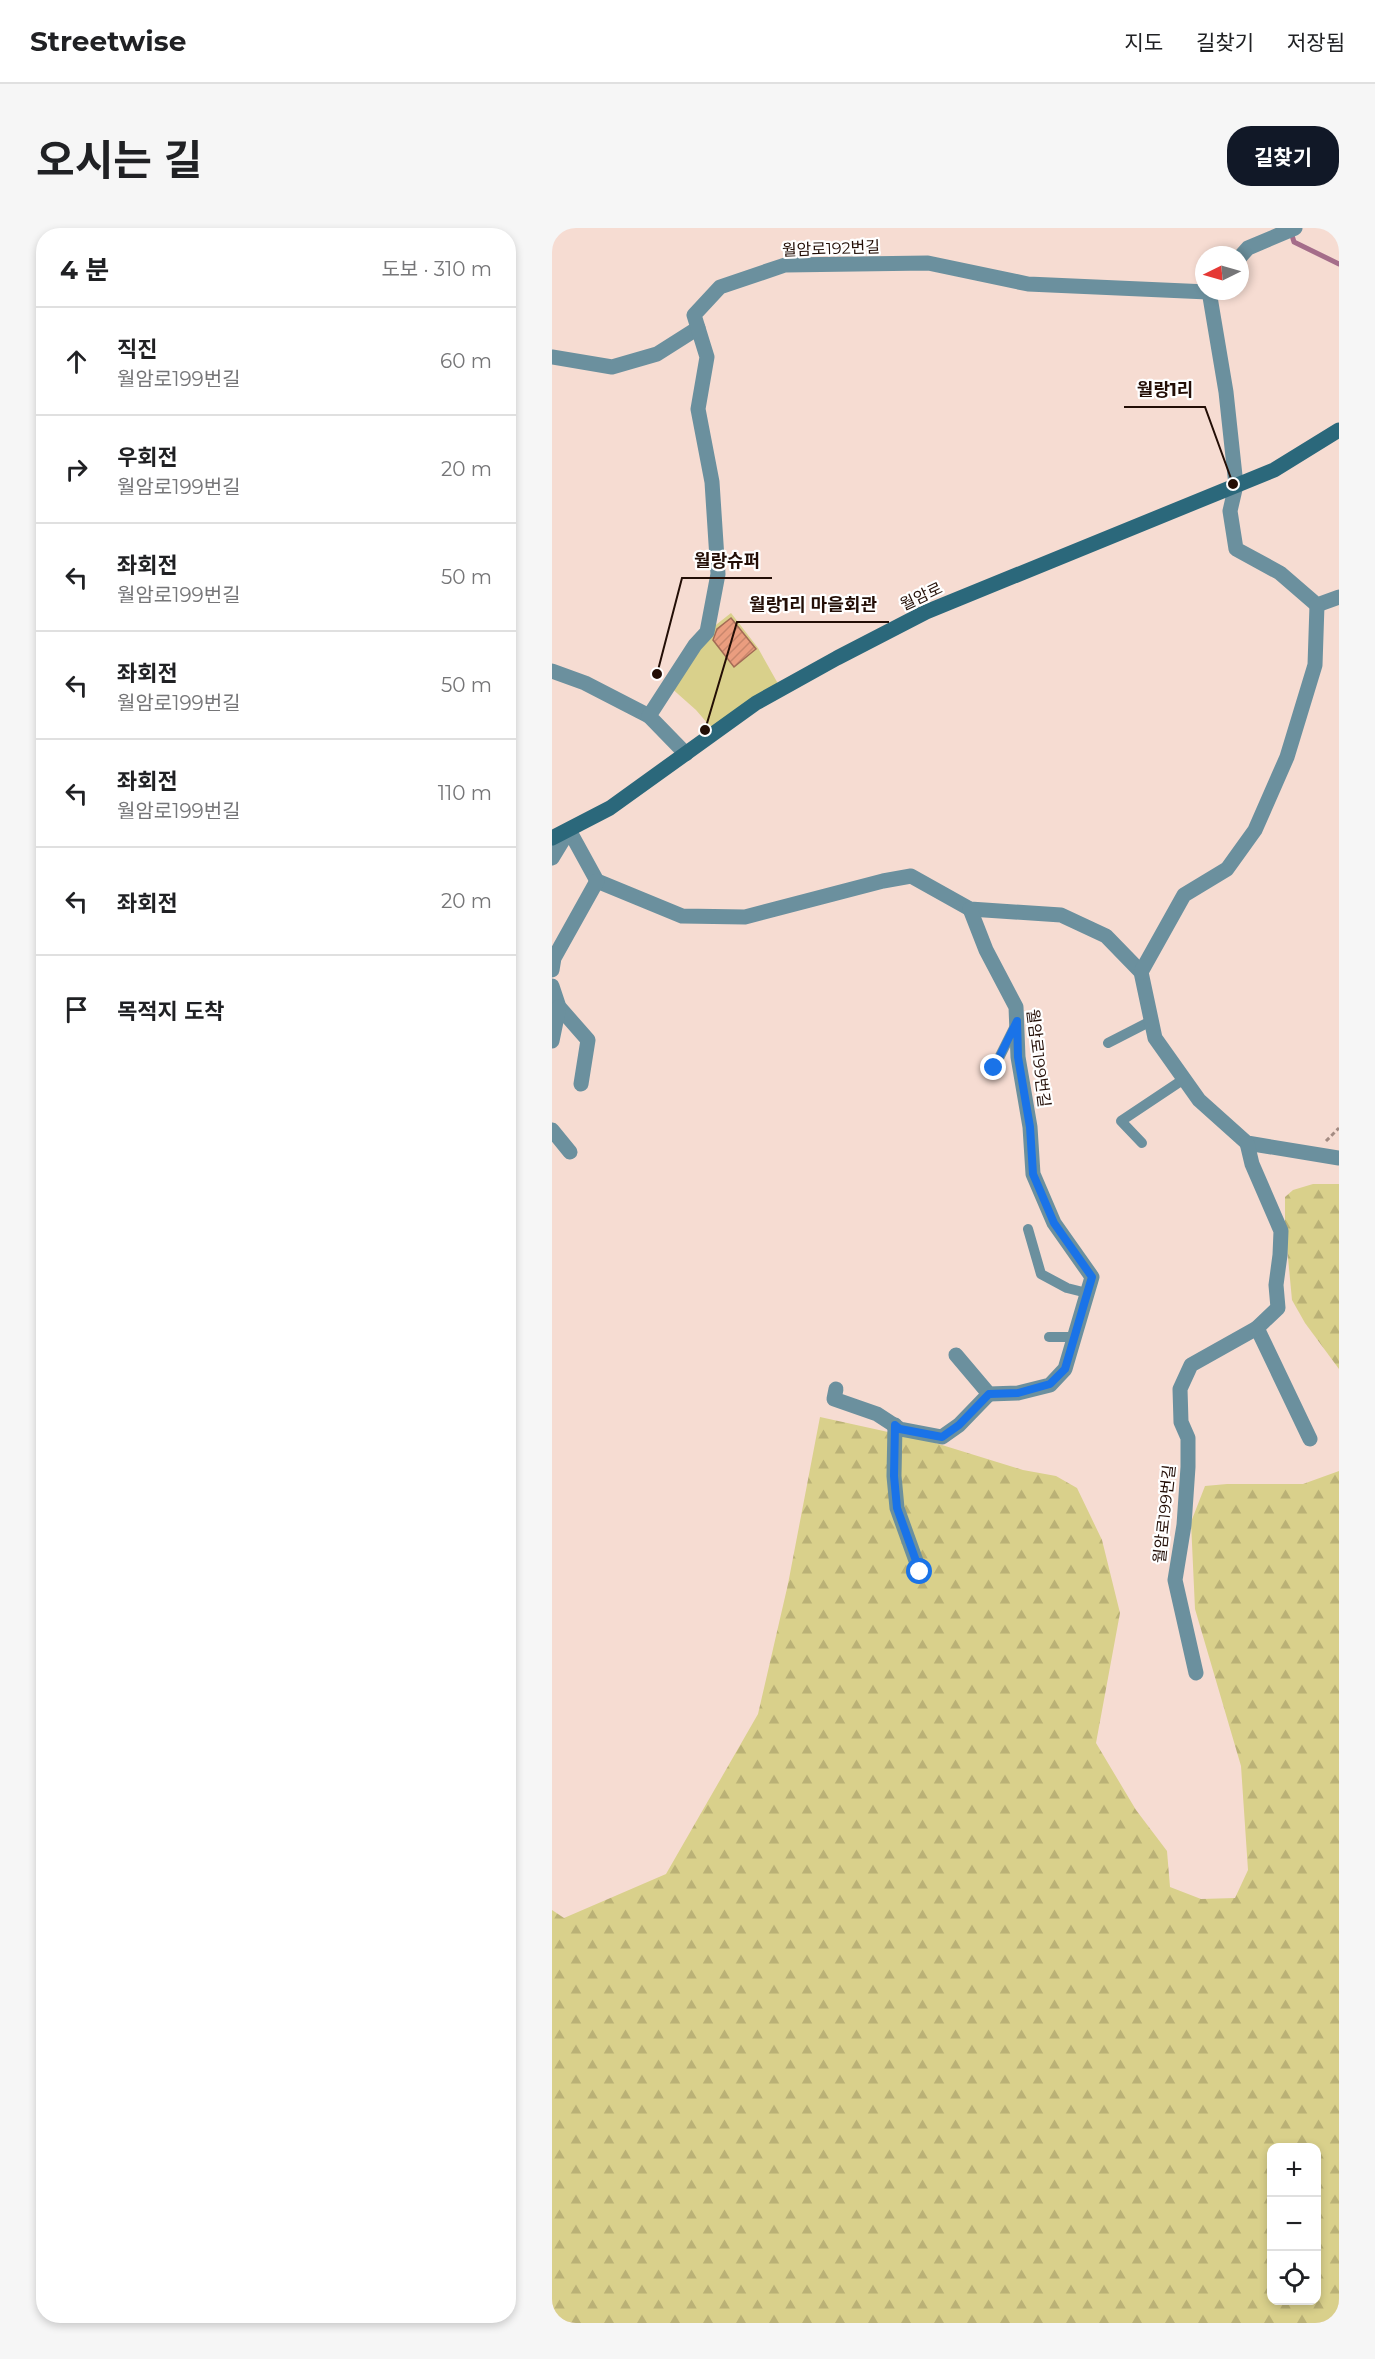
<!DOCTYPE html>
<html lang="ko">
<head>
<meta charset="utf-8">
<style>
	:root { --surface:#fff; --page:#f6f6f6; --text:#202124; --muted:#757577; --line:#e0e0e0; --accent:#111827 }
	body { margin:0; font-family:Montserrat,"Noto Sans KR",sans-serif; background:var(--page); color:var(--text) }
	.controls { position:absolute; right:18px; bottom:18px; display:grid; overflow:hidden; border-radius:12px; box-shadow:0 3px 9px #0003 }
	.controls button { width:54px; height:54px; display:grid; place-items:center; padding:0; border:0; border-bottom:2px solid var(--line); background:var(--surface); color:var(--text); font:30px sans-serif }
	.compass { position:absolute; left:643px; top:18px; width:54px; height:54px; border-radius:50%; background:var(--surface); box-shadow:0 3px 9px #0003; rotate:265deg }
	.stop { position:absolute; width:18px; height:18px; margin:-14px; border:4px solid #1a73e8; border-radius:50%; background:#fff }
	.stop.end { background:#1a73e8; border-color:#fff; box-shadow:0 2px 6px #0008 }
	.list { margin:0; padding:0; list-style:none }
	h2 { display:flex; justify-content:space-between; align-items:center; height:78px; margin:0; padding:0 24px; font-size:26px }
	h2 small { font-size:20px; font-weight:400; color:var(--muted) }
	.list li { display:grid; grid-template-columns:39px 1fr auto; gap:18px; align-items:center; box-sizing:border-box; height:108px; padding:0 24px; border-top:2px solid var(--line) }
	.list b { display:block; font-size:22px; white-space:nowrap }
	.list p { margin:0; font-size:20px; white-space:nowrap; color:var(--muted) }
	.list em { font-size:20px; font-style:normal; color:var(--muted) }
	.icon { flex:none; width:33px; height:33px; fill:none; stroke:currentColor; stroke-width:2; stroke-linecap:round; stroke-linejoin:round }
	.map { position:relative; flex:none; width:787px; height:2095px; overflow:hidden; border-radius:24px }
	header { display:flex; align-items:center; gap:36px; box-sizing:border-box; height:84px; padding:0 30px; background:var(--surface); border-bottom:2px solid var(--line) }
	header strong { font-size:28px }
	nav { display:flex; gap:33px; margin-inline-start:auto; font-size:21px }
	.intro { display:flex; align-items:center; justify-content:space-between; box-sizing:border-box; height:144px; padding:0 36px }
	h1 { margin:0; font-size:42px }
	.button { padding:15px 27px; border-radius:24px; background:var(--accent); color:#fff; font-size:21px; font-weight:700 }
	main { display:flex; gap:36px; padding:0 36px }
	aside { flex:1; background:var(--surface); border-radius:24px; box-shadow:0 3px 9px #0003 }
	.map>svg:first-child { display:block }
</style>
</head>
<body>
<header>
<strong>Streetwise</strong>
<nav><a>지도</a><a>길찾기</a><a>저장됨</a></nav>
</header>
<div class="intro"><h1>오시는 길</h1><a class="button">길찾기</a></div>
<main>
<aside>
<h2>4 분<small>도보 · 310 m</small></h2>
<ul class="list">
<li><svg class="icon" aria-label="ahead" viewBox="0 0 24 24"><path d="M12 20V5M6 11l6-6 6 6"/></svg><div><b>직진</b><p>월암로199번길</p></div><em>60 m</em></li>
<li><svg class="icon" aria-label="right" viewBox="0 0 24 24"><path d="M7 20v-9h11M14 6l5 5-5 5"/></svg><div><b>우회전</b><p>월암로199번길</p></div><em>20 m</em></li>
<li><svg class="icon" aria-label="left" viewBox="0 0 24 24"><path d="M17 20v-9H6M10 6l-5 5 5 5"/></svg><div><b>좌회전</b><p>월암로199번길</p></div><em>50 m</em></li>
<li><svg class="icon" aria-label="left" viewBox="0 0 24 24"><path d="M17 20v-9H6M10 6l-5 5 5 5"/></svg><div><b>좌회전</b><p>월암로199번길</p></div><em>50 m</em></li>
<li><svg class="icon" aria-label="left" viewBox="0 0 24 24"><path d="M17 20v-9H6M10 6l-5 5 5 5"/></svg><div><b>좌회전</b><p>월암로199번길</p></div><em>110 m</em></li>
<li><svg class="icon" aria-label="left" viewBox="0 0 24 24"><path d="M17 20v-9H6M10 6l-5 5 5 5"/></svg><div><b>좌회전</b></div><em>20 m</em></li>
<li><svg class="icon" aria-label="arrive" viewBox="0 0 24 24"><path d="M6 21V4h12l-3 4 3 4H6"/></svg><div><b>목적지 도착</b></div></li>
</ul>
</aside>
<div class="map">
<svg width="787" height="2095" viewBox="0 0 787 2095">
	<defs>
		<pattern id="forest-firs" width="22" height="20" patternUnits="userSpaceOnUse" patternTransform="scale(1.5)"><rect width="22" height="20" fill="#d9d08b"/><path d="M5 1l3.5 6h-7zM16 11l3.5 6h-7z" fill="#bab176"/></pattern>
		<pattern id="building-hatch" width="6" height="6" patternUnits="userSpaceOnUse" patternTransform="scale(1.5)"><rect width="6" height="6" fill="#ea9d7f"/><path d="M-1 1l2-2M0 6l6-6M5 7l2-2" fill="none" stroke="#c8866c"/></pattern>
	</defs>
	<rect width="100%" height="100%" fill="#f6dcd2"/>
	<g fill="url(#forest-firs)" fill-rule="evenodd">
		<path d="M761 956H787V1141L753 1095 740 1072 733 998V969L741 962Z"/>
		<path d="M268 1189 377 1213 471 1242 504 1248 525 1260 550 1312 568 1385 544 1515 584 1582 615 1623 618 1659 649 1671 683 1670 696 1642 689 1538 643 1381 639 1294 653 1258 675 1256H751L787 1243V2095H0V1682L12 1690 114 1646 206 1486 236 1356ZM720 1920H764V2072H720Z"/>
	</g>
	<path fill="#d9d08b" d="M179 385 206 420 229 461 163 504 144 482 117 458 155 404Z"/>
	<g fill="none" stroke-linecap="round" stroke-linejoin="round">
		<path stroke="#a56d8a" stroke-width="5" d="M739 4 742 14 787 36"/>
	</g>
	<path fill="url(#building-hatch)" stroke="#a36b55" stroke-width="1.5" d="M179 390 204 421 182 439 161 412 165 401Z"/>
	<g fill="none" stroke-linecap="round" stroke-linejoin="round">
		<path stroke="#a38b82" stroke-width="3" stroke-dasharray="4.5 3" stroke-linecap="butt" d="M774 913 787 900"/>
		<g stroke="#6b909e" stroke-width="10">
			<path d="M556 815 599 793"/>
			<path d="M442 840 464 796"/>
			<path d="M590 915 569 893 632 851"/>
			<path d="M476 1001 489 1046 515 1060 535 1065"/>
			<path d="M497 1109H522"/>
		</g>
		<g stroke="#6b909e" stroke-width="15">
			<path d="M688 29 696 20 743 0"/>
			<path d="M657 63 674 164 684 257 678 283 684 321 728 345 765 377 787 369"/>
			<path d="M0 129 60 139 105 126 146 100"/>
			<path d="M0 443 33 455 97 488"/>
			<path d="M134 526 97 488 143 417 155 404 166 346 160 254 146 181 155 129 142 87 168 59 233 37 376 35 476 56 656 64"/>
			<path d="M17 602 45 653 130 688 193 689 331 653 359 648 418 681 509 687 554 708 589 744 603 810 647 872 695 915 787 930"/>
			<path d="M0 630 17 602"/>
			<path d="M0 742 2 730 45 653"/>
			<path d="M589 744 632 667 675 641 703 602 735 529 763 437 765 377"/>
			<path d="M0 758 7 779 36 812 29 856"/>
			<path d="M0 813 7 779"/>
			<path d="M0 902 18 924"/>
			<path d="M695 915 700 936 729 1003 728 1027 724 1057 726 1080 705 1100 758 1211"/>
			<path d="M404 1127 437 1166 466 1165 498 1157 513 1141 540 1049 502 995 481 946 478 899 466 829 464 779 434 722 418 681"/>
			<path d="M284 1161 282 1171 325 1186 348 1201 390 1209 407 1197 437 1166"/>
			<path d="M343 1197 342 1248 345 1280 368 1344"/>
			<path d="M644 1445 623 1352 632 1297 636 1239V1210L629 1194 628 1161 639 1137 705 1100"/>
		</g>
		<path stroke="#2b687b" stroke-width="15" d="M0 610 58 580 204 475 285 430 374 384 722 242 787 202"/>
	</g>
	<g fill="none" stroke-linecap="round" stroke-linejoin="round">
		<path stroke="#1a73e8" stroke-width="8" d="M368 1344 345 1280 342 1248 343 1197 348 1201 390 1209 407 1197 437 1166 466 1165 498 1156 513 1141 540 1049 502 995 481 946 478 899 466 829 465 793 442 840"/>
	</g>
	<g text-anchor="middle" stroke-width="4.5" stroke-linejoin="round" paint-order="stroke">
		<g font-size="16" fill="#230e06" stroke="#fff">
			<text transform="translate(279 20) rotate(-2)" y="6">월암로192번길</text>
			<text transform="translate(369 368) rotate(-25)" y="6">월암로</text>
			<text transform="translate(487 830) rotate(83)" y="6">월암로199번길</text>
			<text transform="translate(612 1286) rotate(-84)" y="6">월암로199번길</text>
		</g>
	</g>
	<path fill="none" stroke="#230e06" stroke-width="2" d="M681 256L653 179H572M105 446L130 350H220M153 502L185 394H337"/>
	<g fill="#230e06" stroke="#fff" stroke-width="2">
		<circle cx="681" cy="256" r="6"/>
		<circle cx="105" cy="446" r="6"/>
		<circle cx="153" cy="502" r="6"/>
	</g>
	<g font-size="18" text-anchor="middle" font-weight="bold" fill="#230e06" stroke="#fff" stroke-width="4.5" stroke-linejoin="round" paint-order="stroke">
		<text x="613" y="168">월랑1리</text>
		<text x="175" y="339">월랑슈퍼</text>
		<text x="261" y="383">월랑1리 마을회관</text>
	</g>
</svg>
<div class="controls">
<button>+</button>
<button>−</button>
<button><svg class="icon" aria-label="locate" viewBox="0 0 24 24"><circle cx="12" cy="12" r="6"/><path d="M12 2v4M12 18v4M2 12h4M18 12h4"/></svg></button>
</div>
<svg class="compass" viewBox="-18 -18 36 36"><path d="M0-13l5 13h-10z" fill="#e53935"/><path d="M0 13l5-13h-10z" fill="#757577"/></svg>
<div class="stop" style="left:368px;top:1344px"></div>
<div class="stop end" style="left:442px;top:840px"></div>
</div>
</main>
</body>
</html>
